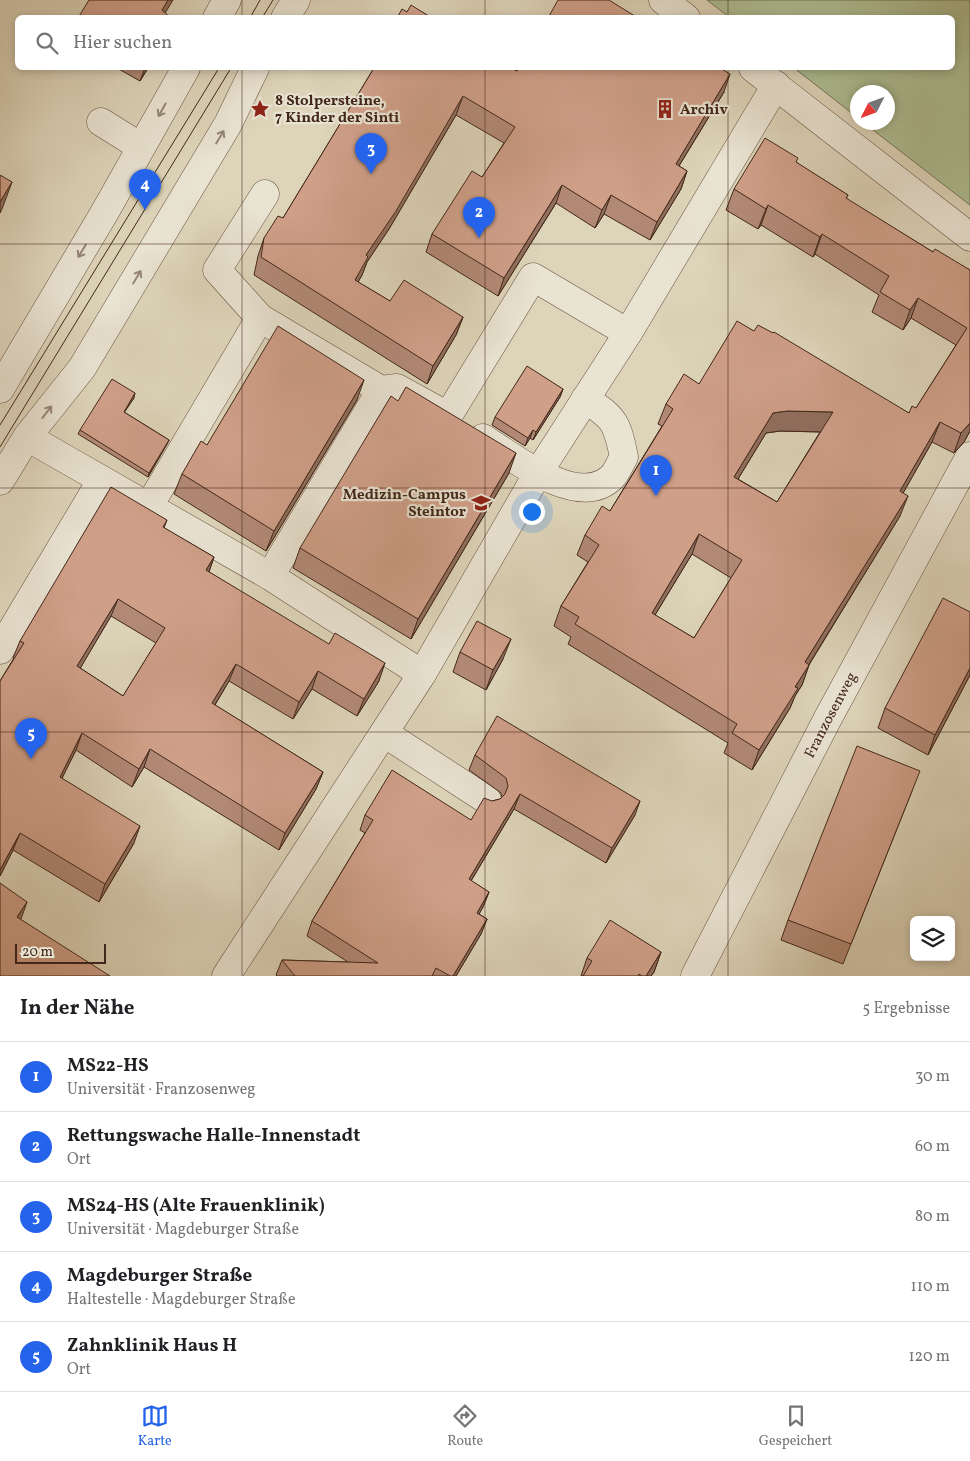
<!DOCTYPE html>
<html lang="de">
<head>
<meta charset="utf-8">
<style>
	:root { --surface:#fff; --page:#f2f2f2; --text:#202124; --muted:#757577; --line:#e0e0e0; --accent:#2563eb }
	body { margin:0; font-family:Vollkorn,serif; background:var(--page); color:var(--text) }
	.controls { position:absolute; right:15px; bottom:15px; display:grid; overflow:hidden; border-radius:8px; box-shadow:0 2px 8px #0003 }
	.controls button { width:45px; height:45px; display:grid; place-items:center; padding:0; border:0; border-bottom:1px solid var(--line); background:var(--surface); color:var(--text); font:25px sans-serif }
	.compass { position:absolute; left:850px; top:85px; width:45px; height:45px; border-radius:50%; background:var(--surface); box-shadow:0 2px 8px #0003; rotate:228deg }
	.scale { position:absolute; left:15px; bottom:12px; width:91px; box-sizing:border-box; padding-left:5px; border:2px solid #42271a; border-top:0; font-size:14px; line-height:18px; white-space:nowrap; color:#42271a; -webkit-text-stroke:4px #e9e3d2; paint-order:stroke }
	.you { position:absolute; left:531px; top:511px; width:18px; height:18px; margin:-12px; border:4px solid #fff; border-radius:50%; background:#1a73e8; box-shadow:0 0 0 8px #1a73e833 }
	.badge { display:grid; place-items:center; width:32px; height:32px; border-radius:50%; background:var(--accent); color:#fff; font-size:16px; font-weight:700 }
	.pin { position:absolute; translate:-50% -41px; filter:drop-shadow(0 1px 2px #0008) }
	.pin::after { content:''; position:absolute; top:26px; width:18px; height:15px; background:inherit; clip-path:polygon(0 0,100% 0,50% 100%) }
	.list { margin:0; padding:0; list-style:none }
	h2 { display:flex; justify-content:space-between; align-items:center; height:65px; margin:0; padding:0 20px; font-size:21px }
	h2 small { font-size:16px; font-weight:400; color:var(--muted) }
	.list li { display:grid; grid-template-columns:32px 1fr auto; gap:15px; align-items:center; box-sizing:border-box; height:70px; padding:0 20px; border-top:1px solid var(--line) }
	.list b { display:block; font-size:19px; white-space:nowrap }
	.list p { margin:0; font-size:16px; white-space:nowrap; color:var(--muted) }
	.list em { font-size:16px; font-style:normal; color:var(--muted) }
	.icon { flex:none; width:28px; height:28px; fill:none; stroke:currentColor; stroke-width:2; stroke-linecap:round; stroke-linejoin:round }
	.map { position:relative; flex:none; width:970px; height:976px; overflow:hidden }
	.search { position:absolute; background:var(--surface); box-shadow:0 2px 8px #0003; left:15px; right:15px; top:15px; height:55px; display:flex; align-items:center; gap:12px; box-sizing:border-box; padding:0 18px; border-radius:8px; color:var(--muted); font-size:19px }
	.sheet { height:415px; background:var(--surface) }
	nav { display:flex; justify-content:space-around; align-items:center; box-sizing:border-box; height:70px; border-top:1px solid var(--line); background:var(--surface); font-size:14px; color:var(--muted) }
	nav a { display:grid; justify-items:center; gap:2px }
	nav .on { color:var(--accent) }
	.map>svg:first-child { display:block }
</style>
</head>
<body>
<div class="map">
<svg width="970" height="976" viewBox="0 0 970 976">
	<rect width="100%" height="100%" fill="#ddd4b9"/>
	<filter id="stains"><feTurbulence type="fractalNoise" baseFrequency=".004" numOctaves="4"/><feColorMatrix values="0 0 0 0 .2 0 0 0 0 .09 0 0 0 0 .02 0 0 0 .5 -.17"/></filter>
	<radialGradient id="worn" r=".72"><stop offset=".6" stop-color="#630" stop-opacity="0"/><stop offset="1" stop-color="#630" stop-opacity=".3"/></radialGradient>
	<path fill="#adbd92" stroke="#787256" d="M707 0H970V205L864 123 888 122V92H858L857 117 794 68H952V18L729 17Z"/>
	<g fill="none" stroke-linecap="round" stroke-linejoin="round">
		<g stroke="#695242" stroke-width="29">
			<g id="minor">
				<path d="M663 0 686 18"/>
				<path d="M217 18 227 0"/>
				<path d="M285 18 296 0"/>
				<path d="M753 68 970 237"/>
				<path d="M101 122 141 147"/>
				<path d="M260 318 217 270 265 194"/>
				<path d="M0 389 106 210 186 68"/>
				<path d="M448 416 533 277 628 333"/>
				<path d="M27 437 270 576 422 674"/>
				<path d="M483 438C513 457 578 510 612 477 617 472 620 463 624 457 617 423 615 418 585 399"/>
				<path d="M0 481 27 437 82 368 228 124 255 68"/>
				<path d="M149 506 260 318 381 390 397 388 435 409"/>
				<path d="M270 576 381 390"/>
				<path d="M0 650 101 481"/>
				<path d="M384 733 487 800"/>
				<path d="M226 976 422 674 538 473 628 333 776 85"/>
				<path id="s1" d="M695 976 828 718 970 456"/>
			</g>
		</g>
		<use href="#minor" stroke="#e9e3d2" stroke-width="28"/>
		<g stroke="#42271a" stroke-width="1">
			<path d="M250 18 260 0"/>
			<path d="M262 18 273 0"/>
			<path d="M0 425 219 68"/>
			<path d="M0 447 231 68"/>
		</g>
	</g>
	<g fill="#b28975" stroke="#42271a" fill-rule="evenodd">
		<path d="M117 68H148L140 81Z"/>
		<path d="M374 68 517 71 724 92 679 166 687 171 681 189 650 240 604 214 595 228 556 203 498 296 426 252 432 234 482 177 504 143 456 115 389 229 367 262 362 275 358 282 390 301 463 317 456 335 427 384 254 275 258 256 264 238 283 218Z"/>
		<path d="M797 163 848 195 846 199 933 252 970 270V431L964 442 954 453 932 442 903 493 900 516 809 665 802 685 795 696 790 708 752 770 724 753 728 743 568 644 571 637 554 626 561 606 588 562 577 555 585 535 610 511 662 426 658 424 666 404 699 384 754 331 909 413 916 408 956 345 911 318 903 330 872 312 879 295 815 254 813 257 761 225 758 229 726 210 734 189ZM780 431 820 432 777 502 738 479 766 433ZM692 554 731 578 694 638 655 615Z"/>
		<path d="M563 389 560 397 533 440 530 438 525 446 492 425 495 417Z"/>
		<path d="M134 398 124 412 169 440 167 444 148 477 78 434 80 430Z"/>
		<path d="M357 400 266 551 174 494 182 474 207 445Z"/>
		<path d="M509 473 411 639 293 568 300 548Z"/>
		<path d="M167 520 164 528 214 557 209 572 379 681 357 716 312 689 293 719 229 681 215 705 323 772 316 789 279 850 144 767 132 787 76 750 62 778 134 843 99 902 13 850 0 876V681L14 658H13L20 641ZM111 616 156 643 123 696 80 668Z"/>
		<path d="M970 612V675L928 755 878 728 885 708Z"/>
		<path d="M460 652 503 659 486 690 453 672Z"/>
		<path d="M475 755 635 815 606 863 514 809 471 881 489 892 483 907 479 914 487 919 481 934 456 976H277L276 975 282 960 348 962 307 936 312 921 365 833 360 830 365 815 471 820 492 801 500 799 502 797 501 793 469 770Z"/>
		<path d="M912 791 843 964 781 940 788 920Z"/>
		<path d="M661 952 654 972 651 976H581L587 958Z"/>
	</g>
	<g fill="#916f5f" stroke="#42271a">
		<path d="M168 0H173L162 18V10Z"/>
		<path d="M145 68H148L140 81Z"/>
		<path d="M730 74 724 92 669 182 676 164Z"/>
		<path d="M463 96 456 115 389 229 367 262 362 275 349 298 355 280 366 255Z"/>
		<path d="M687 171 681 189 650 240 657 222Z"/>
		<path d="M12 182 2 209 0 213V202Z"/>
		<path d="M562 185 556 203 498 296 504 278Z"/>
		<path d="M611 195 604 214 595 228 602 210Z"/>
		<path d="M768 205 761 225 758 229 766 209Z"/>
		<path d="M822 234 815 254 813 257 820 237Z"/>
		<path d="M918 298 911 318 903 330 910 310Z"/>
		<path d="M463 317 456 335 427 384 433 366Z"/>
		<path d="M364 380 357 400 266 551 274 531Z"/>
		<path d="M563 389 560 397 533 440 536 432Z"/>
		<path d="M135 393 134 398 122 416 124 412Z"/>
		<path d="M787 411 833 412 825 432 780 431 766 433 727 497 734 477 773 413Z"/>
		<path d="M940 422 932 442 893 511 900 491Z"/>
		<path d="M970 423V431L964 442 954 453 961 433Z"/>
		<path d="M533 430 530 438 525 446 528 438Z"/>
		<path d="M169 440 167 444 148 477 149 473Z"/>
		<path d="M516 453 509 473 411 639 418 619Z"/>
		<path d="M908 496 900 516 798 682 805 662Z"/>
		<path d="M699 534 692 554 644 633 652 613Z"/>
		<path d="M214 557 208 574 206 570Z"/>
		<path d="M118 599 111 616 71 684 77 666Z"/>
		<path d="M511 639 503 659 486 690 493 670Z"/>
		<path d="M385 663 379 681 357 716 364 699Z"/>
		<path d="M236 664 229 681 205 721 212 703Z"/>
		<path d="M809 665 802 685 795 696 790 708 752 770 759 750 795 687Z"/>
		<path d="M970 668V675L928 755 935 735Z"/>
		<path d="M318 671 312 689 293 719 299 702Z"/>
		<path d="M82 733 76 750 54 794 60 777Z"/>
		<path d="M150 749 144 767 132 787 139 769Z"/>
		<path d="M323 772 316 789 279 850 285 833Z"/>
		<path d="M520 794 514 809 463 894 469 879Z"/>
		<path d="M640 801 635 815 606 863 612 848Z"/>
		<path d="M140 826 134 843 99 902 105 884Z"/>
		<path d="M20 833 13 850 0 876V870Z"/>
		<path d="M489 892 483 907 471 928 477 913Z"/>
		<path d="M27 902 21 919 10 934 17 917Z"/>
		<path d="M487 919 481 934 456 976H453Z"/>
		<path d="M661 952 654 972 651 976H646Z"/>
	</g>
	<g fill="#cf9f88" stroke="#42271a" fill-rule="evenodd">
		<path d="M89 0H168L162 10 171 18H78Z"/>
		<path d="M558 0H609L638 18H548Z"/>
		<path d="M411 5 432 18H397L402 9 407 12Z"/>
		<path d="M374 68H511L517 71 519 68H720L730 74 676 164 687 171 657 222 611 195 602 210 562 185 504 278 432 234 472 171 482 177 515 127 463 96 396 211 366 255 368 257 355 280 390 301 404 280 463 317 433 366 261 257 264 238 278 216 283 218Z"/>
		<path d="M765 138 798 158 796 162 848 195 846 198 933 252 935 249 970 270V423L961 433 940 422 900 491 908 496 805 662 809 665 795 687 798 688 759 750 732 733 737 724 575 624 579 617 561 606 599 545 585 535 602 506 610 511 673 409 666 404 684 374 699 384 737 321 754 331 758 325 773 333 774 332 909 413 912 406 916 408 967 328 918 298 910 310 880 292 889 276 822 234 820 237 768 205 766 209 734 189ZM787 411 833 412 777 502 734 477 773 413ZM699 534 742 560 694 638 652 613Z"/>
		<path d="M0 175 12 182 0 202Z"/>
		<path d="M278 326 364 380 274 531 182 474 201 441 207 445Z"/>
		<path d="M527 366 563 389 536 432 533 430 528 438 495 417Z"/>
		<path d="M112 379 135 393 124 412 169 440 149 473 80 430Z"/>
		<path d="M406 387 516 453 418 619 300 548 391 396 398 401Z"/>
		<path d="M111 487 167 520 163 527 214 557 206 570 329 644 335 633 385 663 364 699 318 671 299 702 236 664 212 703 323 772 285 833 150 749 139 769 82 733 60 777 140 826 105 884 20 833 0 870V681L24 643 20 641ZM118 599 165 628 123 696 77 666Z"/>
		<path d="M943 598 970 612V668L935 735 885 708Z"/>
		<path d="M477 621 511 639 493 670 460 652Z"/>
		<path d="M497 716 640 801 612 848 520 794 469 879 489 892 477 913 487 919 453 976H450L436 968 432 976H295L282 960 378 963 312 921 373 820 365 815 392 770 471 820 484 798 492 801 500 799 505 794 508 786 506 778 475 755Z"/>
		<path d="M857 746 920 771 851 944 788 920Z"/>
		<path d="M0 883 27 902 17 917 110 976H0Z"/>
		<path d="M610 920 661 952 646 976H642L639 974 638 976H583L592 961 587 958Z"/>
	</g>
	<defs><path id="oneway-shaft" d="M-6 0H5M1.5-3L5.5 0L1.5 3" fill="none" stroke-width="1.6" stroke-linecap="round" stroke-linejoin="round" transform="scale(1.25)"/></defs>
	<g stroke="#968576">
		<use href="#oneway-shaft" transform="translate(162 110) rotate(119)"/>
		<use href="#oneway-shaft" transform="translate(220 137) rotate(-59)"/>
		<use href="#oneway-shaft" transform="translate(82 251) rotate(121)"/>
		<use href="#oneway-shaft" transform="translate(137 277) rotate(-59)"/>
		<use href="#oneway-shaft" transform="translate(47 412) rotate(-52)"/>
	</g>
	<path fill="none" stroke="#42271a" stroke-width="1" stroke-opacity="0.55" d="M242 0V18M485 0V18M728 0V18M242 68V976M485 68V976M728 68V976M0 244H970M0 488H970M0 732H970"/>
	<defs>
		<g id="sight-bare" transform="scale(1.5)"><path d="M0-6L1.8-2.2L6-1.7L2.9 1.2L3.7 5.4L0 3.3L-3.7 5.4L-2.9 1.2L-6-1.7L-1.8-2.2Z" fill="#8f2418" stroke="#e9e3d2" stroke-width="2.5" paint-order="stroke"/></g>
		<g id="building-bare" transform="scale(1.5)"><path d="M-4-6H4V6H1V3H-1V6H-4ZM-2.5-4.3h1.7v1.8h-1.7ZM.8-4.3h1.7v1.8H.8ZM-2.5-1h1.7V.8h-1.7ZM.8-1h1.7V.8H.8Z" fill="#8f2418" stroke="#e9e3d2" stroke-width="2.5" paint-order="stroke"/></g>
		<g id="university-bare" transform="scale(1.5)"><path d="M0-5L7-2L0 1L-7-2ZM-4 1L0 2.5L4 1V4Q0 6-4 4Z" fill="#8f2418" stroke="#e9e3d2" stroke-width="2.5" paint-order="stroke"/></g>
	</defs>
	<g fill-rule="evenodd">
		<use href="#sight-bare" x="260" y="109"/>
		<use href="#building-bare" x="665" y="109"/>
		<use href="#university-bare" x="481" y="503"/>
	</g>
	<g text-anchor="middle" stroke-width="4.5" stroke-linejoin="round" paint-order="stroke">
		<g font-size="15" font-weight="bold" fill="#42271a" stroke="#e9e3d2" text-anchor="start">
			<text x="275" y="105">8 Stolpersteine,<tspan x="275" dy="17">7 Kinder der Sinti</tspan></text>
			<text x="680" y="114">Archiv</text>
			<text x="466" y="499" text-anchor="end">Medizin-Campus<tspan x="466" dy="17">Steintor</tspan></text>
		</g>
		<g font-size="15" fill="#42271a" stroke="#e9e3d2">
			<text dy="5" stroke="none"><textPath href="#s1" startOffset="294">Franzosenweg</textPath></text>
		</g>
	</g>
	<rect width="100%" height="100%" filter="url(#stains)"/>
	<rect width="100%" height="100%" fill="url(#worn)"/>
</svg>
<div class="controls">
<button><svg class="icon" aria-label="layers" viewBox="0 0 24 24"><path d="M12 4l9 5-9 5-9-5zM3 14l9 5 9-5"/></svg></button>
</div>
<svg class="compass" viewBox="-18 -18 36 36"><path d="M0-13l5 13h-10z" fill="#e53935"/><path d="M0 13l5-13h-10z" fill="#757577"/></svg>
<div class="scale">20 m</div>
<div class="you"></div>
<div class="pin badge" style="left:656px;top:496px">1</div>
<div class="pin badge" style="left:479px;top:238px">2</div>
<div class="pin badge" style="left:371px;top:174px">3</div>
<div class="pin badge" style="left:145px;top:210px">4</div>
<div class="pin badge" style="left:31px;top:759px">5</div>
<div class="search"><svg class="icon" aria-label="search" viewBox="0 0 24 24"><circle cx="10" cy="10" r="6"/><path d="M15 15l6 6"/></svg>Hier suchen</div>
</div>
<section class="sheet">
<h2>In der Nähe<small>5 Ergebnisse</small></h2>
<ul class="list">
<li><span class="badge">1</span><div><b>MS22-HS</b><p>Universität · Franzosenweg</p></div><em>30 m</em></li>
<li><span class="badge">2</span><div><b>Rettungswache Halle-Innenstadt</b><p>Ort</p></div><em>60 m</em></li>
<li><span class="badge">3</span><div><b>MS24-HS (Alte Frauenklinik)</b><p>Universität · Magdeburger Straße</p></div><em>80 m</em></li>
<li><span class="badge">4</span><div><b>Magdeburger Straße</b><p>Haltestelle · Magdeburger Straße</p></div><em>110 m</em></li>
<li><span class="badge">5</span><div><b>Zahnklinik Haus H</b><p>Ort</p></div><em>120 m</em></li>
</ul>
</section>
<nav>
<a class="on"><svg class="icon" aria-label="map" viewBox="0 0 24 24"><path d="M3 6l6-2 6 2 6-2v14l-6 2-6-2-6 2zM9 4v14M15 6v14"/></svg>Karte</a>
<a><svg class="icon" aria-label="directions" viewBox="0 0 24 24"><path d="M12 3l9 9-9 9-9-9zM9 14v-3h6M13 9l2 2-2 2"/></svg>Route</a>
<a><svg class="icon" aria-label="saved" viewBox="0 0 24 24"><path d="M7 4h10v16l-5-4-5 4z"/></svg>Gespeichert</a>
</nav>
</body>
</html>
